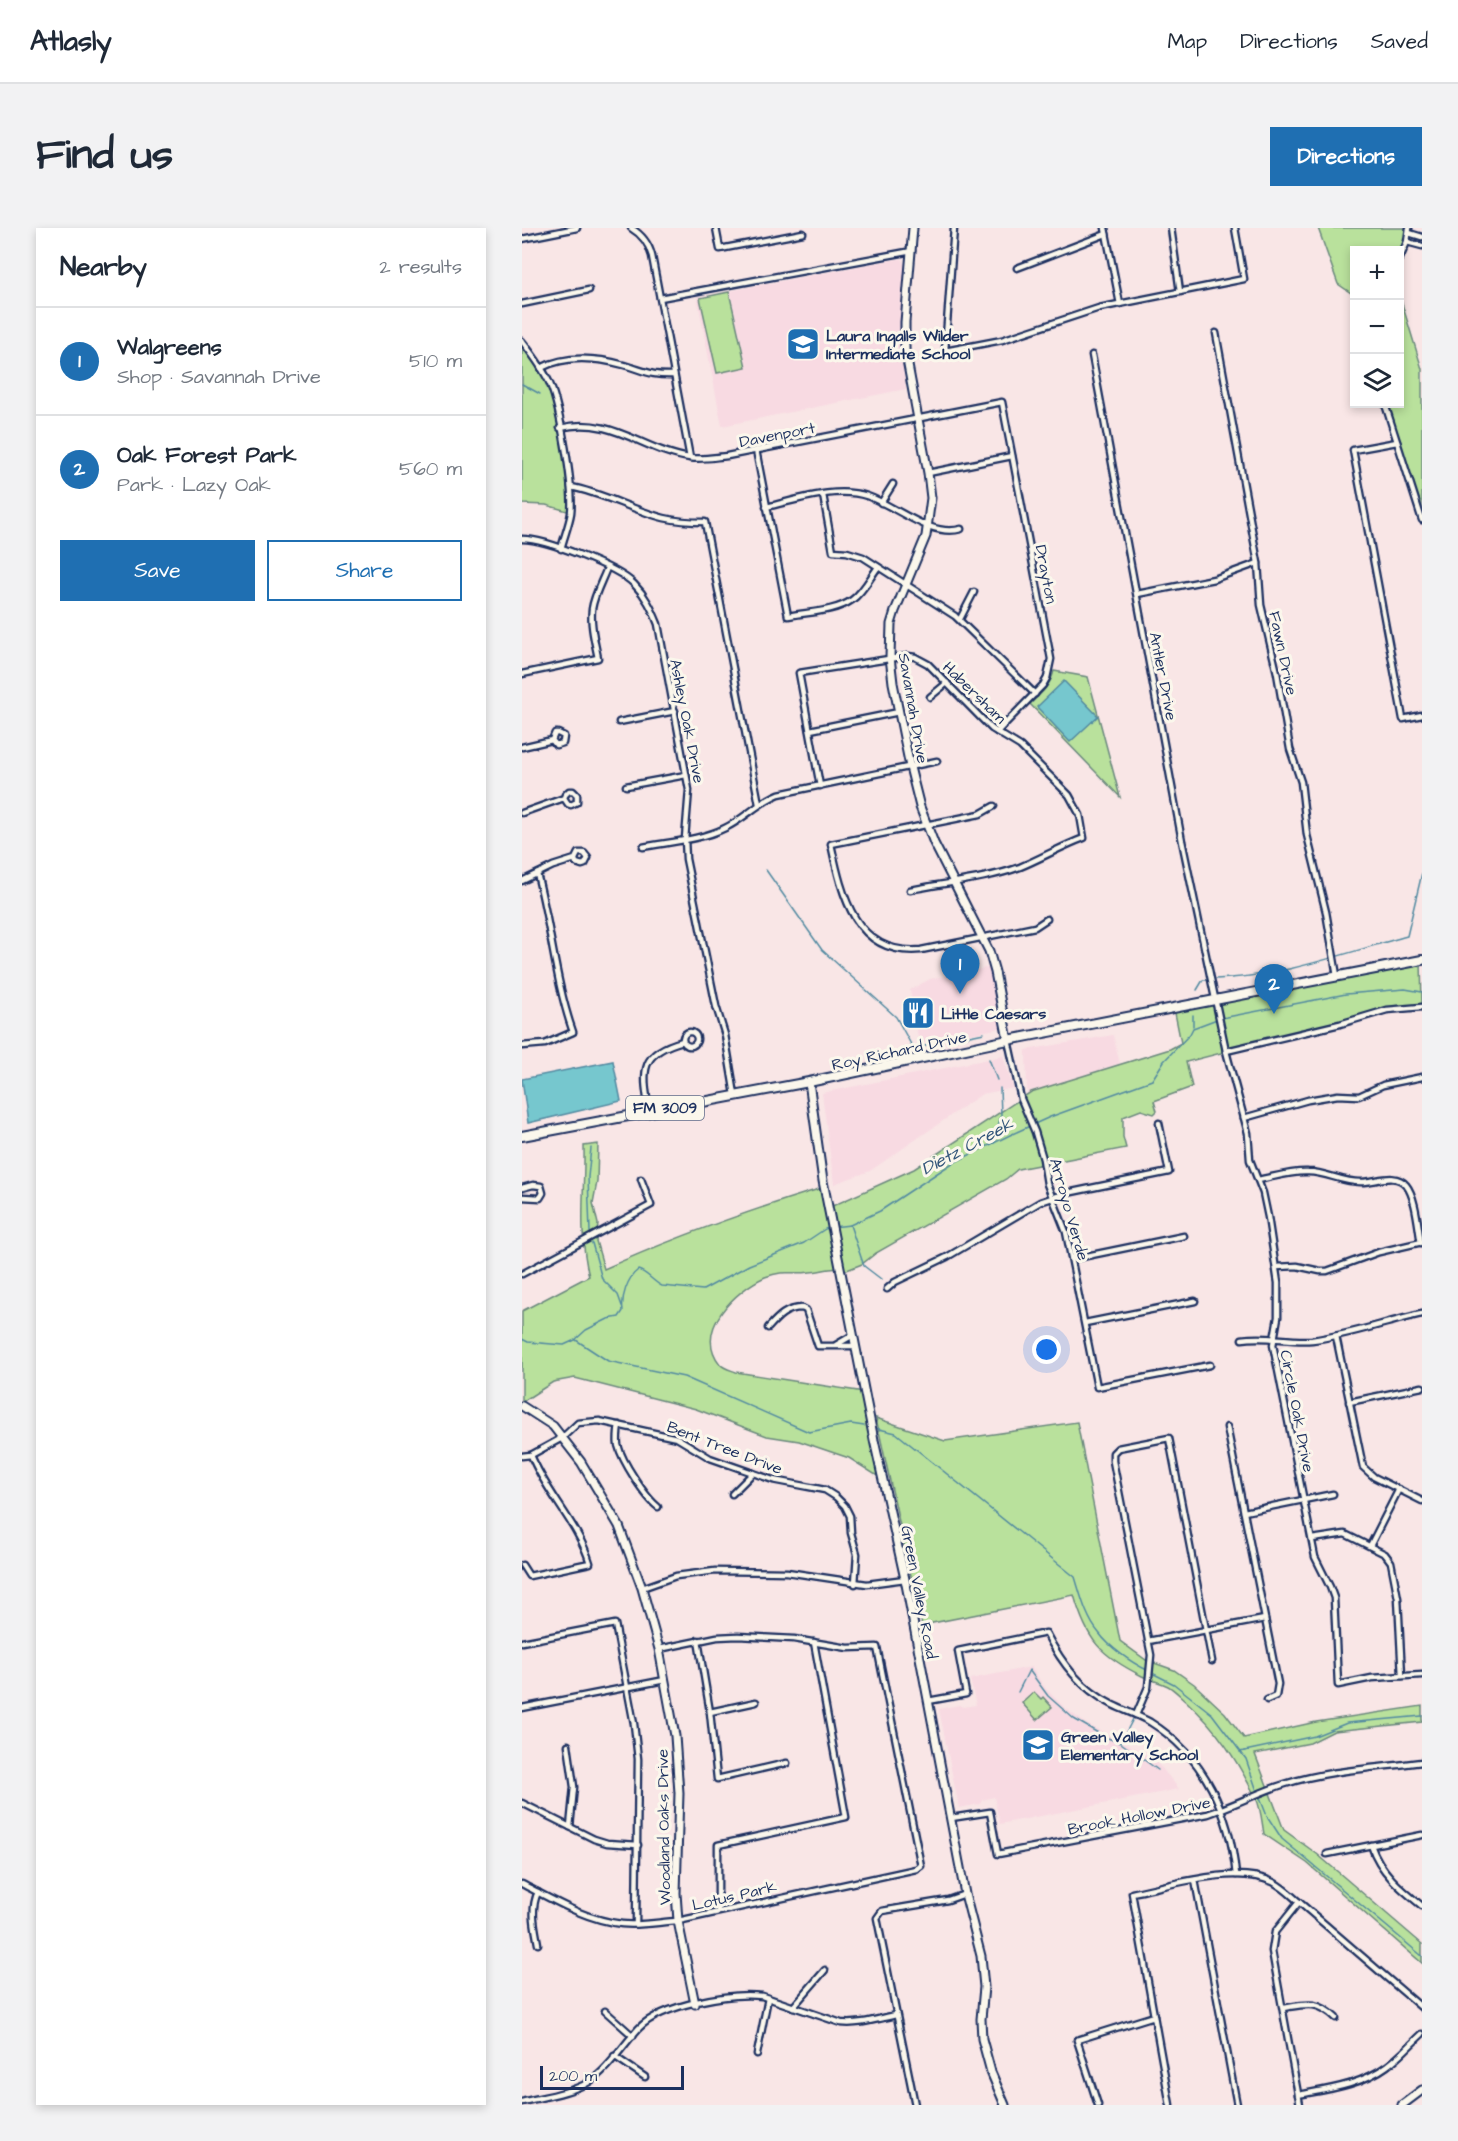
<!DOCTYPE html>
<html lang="en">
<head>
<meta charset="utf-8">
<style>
	:root { --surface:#fff; --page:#f2f2f3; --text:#1f2937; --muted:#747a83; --line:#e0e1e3; --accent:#1f6fb2 }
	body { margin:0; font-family:"Architects Daughter",sans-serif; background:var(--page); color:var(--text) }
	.controls { position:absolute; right:18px; top:18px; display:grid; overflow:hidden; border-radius:0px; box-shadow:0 3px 9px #0003 }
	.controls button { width:54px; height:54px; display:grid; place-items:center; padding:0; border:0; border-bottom:2px solid var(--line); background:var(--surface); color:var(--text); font:30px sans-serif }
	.scale { position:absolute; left:18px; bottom:15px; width:144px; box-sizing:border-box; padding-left:6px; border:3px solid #1b2f5e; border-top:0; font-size:16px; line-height:21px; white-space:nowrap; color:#1b2f5e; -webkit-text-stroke:4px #fbf7ec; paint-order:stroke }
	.you { position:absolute; left:525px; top:1122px; width:21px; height:21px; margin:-15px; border:4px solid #fff; border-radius:50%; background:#1a73e8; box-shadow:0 0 0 9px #1a73e833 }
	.badge { display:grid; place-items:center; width:39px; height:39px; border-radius:50%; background:var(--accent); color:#fff; font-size:20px; font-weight:700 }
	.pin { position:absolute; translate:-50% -50px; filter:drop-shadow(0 2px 3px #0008) }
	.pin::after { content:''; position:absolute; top:32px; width:21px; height:18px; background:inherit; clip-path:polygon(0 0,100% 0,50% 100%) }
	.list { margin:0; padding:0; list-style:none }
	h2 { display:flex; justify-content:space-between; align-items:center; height:78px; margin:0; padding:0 24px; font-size:26px }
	h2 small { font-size:20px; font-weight:400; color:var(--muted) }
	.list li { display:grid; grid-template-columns:39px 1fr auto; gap:18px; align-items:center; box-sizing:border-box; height:108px; padding:0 24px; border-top:2px solid var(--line) }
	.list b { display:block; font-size:22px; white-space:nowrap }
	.list p { margin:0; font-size:20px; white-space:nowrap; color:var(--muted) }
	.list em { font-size:20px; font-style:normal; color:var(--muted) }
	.actions { display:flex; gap:12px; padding:18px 24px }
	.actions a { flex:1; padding:14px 0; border:2px solid var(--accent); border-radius:0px; text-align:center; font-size:21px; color:var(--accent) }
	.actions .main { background:var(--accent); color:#fff }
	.icon { flex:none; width:33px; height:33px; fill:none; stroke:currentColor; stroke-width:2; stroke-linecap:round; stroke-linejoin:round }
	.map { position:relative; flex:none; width:900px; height:1877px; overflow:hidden; border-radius:0px }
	header { display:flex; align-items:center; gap:36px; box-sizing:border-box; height:84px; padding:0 30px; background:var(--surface); border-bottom:2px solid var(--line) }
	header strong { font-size:28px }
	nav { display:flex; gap:33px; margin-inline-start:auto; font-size:21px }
	.intro { display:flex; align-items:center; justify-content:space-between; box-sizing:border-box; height:144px; padding:0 36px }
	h1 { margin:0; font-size:42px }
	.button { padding:15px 27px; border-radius:0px; background:var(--accent); color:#fff; font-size:21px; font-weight:700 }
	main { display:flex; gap:36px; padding:0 36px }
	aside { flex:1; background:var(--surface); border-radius:0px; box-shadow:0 3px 9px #0003 }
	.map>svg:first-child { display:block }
</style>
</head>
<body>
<header>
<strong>Atlasly</strong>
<nav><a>Map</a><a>Directions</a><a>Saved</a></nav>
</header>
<div class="intro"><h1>Find us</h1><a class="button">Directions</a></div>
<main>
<aside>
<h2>Nearby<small>2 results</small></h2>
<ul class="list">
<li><span class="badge">1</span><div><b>Walgreens</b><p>Shop · Savannah Drive</p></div><em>510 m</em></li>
<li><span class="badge">2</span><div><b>Oak Forest Park</b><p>Park · Lazy Oak</p></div><em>560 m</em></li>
</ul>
<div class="actions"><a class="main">Save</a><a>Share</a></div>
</aside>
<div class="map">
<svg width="900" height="1877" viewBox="0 0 900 1877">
	<rect width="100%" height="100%" fill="#f9e6e6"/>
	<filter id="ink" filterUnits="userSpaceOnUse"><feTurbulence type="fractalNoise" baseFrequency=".0167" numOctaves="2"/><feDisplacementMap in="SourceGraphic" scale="12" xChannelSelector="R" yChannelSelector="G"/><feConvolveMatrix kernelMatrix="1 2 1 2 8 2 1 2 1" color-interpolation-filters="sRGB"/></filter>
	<g filter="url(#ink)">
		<g fill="#f8dae2">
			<path d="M375 31H380L382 37 377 111 384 161 200 198 175 69Z"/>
			<path d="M469 739 479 800 397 816 388 762 408 751Z"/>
			<path d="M591 807 598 836 509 864 505 867 504 822Z"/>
			<path d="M481 828 491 860 460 866 348 943 312 956 300 865Z"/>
			<path d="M509 1439 524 1461 543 1480 566 1497 603 1514 624 1527 640 1540 657 1561 478 1596 472 1569 460 1572 458 1576 437 1580 417 1481 437 1477 441 1479 454 1477 448 1451Z"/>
		</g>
		<g fill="#b9e19c" stroke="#6a887d" stroke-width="1.5">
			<path d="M796 0H887L878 30V22H832V67L816 56Z"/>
			<path d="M207 64 224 139 195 145 178 70Z"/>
			<path d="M878 69 900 141V292L863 176H878Z"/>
			<path d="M0 113 8 123 32 167 47 245 49 284 24 277 0 276Z"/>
			<path d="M532 443 566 449 598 569 508 476C519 466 528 458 532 443Z"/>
			<path d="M899 732 900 779 865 782 664 834 670 859 632 873 635 883 632 886 619 882 601 889V909L604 920 496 941 484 951 354 1025 340 1036 325 1042C313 1038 301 1043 288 1044 269 1047 264 1041 243 1049 214 1062 171 1102 198 1136 201 1140 209 1142 214 1144L342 1164 360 1251 327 1230 277 1213 245 1208 174 1181 53 1150 31 1154 0 1174V1083L67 1048C56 1006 63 960 62 918L76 916 75 954 71 975 76 996 74 1013 82 1041C153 1009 226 983 300 960L306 980 392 941 509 864 648 821 659 815 652 780Z"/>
			<path d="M354 1190 423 1213 555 1194 598 1413 624 1432 652 1442 672 1456 703 1485 722 1510 794 1494 900 1478V1494L812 1503 788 1515 733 1526 762 1602 795 1626 900 1716V1735L785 1635 742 1606C740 1595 739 1580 734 1570 715 1532 696 1502 664 1473 658 1468 653 1462 646 1458 638 1454 628 1452 620 1448 578 1427 565 1413 552 1367L400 1397Z"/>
			<path d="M512 1464 519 1471 521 1469 530 1479 515 1492 500 1475Z"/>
		</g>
		<g fill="#76c7ce" stroke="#528aa1" stroke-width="1.5">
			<path d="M542 453 576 488 548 514 515 479Z"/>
			<path d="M91 833 99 873 6 895 0 851Z"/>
		</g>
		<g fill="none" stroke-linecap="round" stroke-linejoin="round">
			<g stroke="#528aa1" stroke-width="1.5">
				<path d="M0 156 18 166"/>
				<path d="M244 642 300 722 374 789 391 820 415 816"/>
				<path d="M694 751C759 749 823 725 885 708L900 645"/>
				<path d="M675 762 681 752H686"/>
				<path d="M700 790 824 766 883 761 900 764"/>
				<path d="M671 798V787"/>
				<path d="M428 812 462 805"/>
				<path d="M467 831 475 852"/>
				<path d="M472 915 479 887 478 860"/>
				<path d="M328 997 342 1038 359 1051"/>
				<path d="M311 999 328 997 358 983 429 936 488 907 528 889 630 852 642 833 668 806 671 800 695 791"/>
				<path d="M68 1004 66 949 69 920"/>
				<path d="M70 1015 80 1051 96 1067 100 1078"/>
				<path d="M0 1111 6 1114 42 1117 53 1112 64 1102 86 1091 97 1089 101 1083C99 1070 105 1050 116 1042 125 1044 131 1054 140 1058L181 1062 227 1037 282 1015 303 1001 307 1000"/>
				<path d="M54 1112 86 1133 162 1149 287 1204 329 1196 342 1198"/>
				<path d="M353 1200 374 1205 553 1349C559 1368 564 1390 577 1405 587 1419 610 1435 625 1442"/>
				<path d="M632 1446 652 1456 690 1486 724 1531 735 1563"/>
				<path d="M496 1464 507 1442 526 1468 552 1491 583 1509 599 1515 636 1542"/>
				<path d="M599 1514 611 1491"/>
				<path d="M718 1524 793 1508 825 1495 900 1488"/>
				<path d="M738 1570 745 1588 760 1611 900 1728"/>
			</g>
			<g stroke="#1b2f5e" stroke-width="9">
				<g id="street">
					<path d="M109 0C119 6 127 16 130 28L168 230"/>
					<path d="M194 0 198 21 281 5"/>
					<path d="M432 0 423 123 480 112 577 80 722 51 713 0"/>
					<path d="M583 0 598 76"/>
					<path d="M649 0 658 64"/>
					<path d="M887 5 900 9"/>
					<path d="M0 11 55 0"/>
					<path d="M885 14 900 18"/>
					<path d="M878 30 885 14 887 0"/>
					<path d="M495 40 584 6"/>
					<path d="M138 70 390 23"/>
					<path d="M0 76 67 62"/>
					<path d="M694 105 736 335 739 377 755 445 768 521 779 554 785 607 804 684 815 748"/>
					<path d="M0 113C10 126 21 140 28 156 38 180 52 259 49 285 47 297 42 309 39 321"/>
					<path d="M570 127 660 613 704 823 726 905 728 932 741 965 746 989 756 1055V1089L751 1117 793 1329 808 1359 812 1370 816 1457 850 1450 900 1447"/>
					<path d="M19 140C44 127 76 130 102 137 123 143 129 148 152 147"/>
					<path d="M863 176 900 292"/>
					<path d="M38 200C89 187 121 223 168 230 180 232 193 229 205 228L480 174 529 431 525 450 521 457 475 504"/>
					<path d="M875 214 831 222 881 491 900 487"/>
					<path d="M234 222 266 388C285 384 313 384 330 372 341 364 348 350 356 339"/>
					<path d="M406 245 490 228"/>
					<path d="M49 259C81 265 110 282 142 290 155 293 169 294 183 294L237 576"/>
					<path d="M301 267 311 323 325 324 341 329 433 388 513 466"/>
					<path d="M359 275 371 256"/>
					<path d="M244 279C276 272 313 258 345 268 373 277 408 310 439 301"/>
					<path d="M0 311C24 311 95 339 112 356 124 368 130 381 136 396L167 562 163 611 164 631 194 778 203 807 213 867"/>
					<path d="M615 366 692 351 736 335"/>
					<path d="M438 391 452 364"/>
					<path d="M0 446 76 430C73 415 68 397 70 381 72 367 80 353 85 340"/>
					<path d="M408 469 425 455"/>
					<path d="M97 494 153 483"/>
					<path d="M288 502 377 484"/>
					<path d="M0 519 30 512 33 505H36L42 508 41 515 34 517 30 512"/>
					<path d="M104 558 164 547"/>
					<path d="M298 558 277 445 386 428 393 429 406 436 459 490 470 501 498 518 547 567 558 587 562 610C540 618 520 630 498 639 466 651 422 655 388 662"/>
					<path d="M472 578 458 586 309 616C320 667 333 728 399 722L513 699 525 691"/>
					<path d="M0 585 42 570 43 567 47 563H51L55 567V574L49 577 46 576 42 570"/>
					<path d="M121 619C147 614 179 612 203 600 222 591 237 574 257 566L415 533"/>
					<path d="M0 653 31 638 53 631 56 625H62L66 630 63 636 60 637 54 635 53 631"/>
					<circle cx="168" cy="811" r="7"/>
					<path d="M486 812 499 871 513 904 521 931 525 956 544 1004 575 1159 688 1137"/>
					<path d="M0 818 23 816 51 804C33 753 29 698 15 646"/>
					<path d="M704 823 818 796 865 782 900 779"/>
					<path d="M127 883C121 844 116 825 161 813"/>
					<path d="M722 890 786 872 816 867 837 868 861 857 900 849"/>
					<path d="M736 952C752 949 769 943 786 944 805 944 821 955 840 954 854 954 874 944 884 957 894 969 896 999 899 1015"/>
					<path d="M0 960 11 957 19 958 21 965 18 970 0 969"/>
					<path d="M550 1031 662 1008"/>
					<path d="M754 1039 775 1038 798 1043H805L857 1024 900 1014"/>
					<path d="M0 1046 129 977 119 951"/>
					<path d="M365 1061 373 1054 425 1029 518 974 545 965 647 944 637 895"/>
					<path d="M563 1095 673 1073"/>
					<path d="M246 1100C256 1089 264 1080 280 1080L284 1082 296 1118H333"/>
					<path d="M814 1108 841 1239 852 1249 900 1273"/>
					<path d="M720 1111C744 1107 767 1114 790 1112 828 1107 863 1094 900 1086"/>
					<path d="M314 1117 331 1107"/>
					<path d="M827 1174 900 1159"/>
					<path d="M97 1197C96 1204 95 1210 96 1217 100 1233 123 1269 136 1279"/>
					<path d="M705 1199 756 1456 754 1468 745 1472"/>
					<path d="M0 1228 9 1227 40 1210 56 1195 77 1193 155 1210 188 1230 231 1245 251 1252 303 1262 314 1269 323 1278 328 1288 329 1305 335 1326 333 1356"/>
					<path d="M210 1266 231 1245"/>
					<path d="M722 1284 811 1266"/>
					<path d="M790 1311 823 1306 863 1326 869 1334 876 1370 880 1448"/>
					<path d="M848 1318 877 1261"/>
					<path d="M0 1337 7 1348 68 1335C56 1295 24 1265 9 1227"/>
					<path d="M120 1360 154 1348 193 1343 265 1344 345 1356 383 1351"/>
					<path d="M176 1412 188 1484 195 1551 265 1535"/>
					<path d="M626 1413 743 1391"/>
					<path d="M0 1414 93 1396 112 1496 116 1531 114 1696"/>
					<path d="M406 1473 444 1466 436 1423 524 1405C540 1436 559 1461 591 1477 603 1483 616 1487 628 1494 683 1528 708 1586 714 1647"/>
					<path d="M0 1480 143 1452"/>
					<path d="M188 1484 234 1474"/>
					<path d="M614 1487 626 1459 629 1427 591 1233V1225L596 1220 647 1210 690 1433"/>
					<path d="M46 1517 52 1559 48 1599"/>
					<path d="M0 1575 72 1611 85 1615 116 1617"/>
					<path d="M429 1590 468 1584 476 1626 686 1586C713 1577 737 1564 763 1556 807 1542 855 1540 900 1534"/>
					<path d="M849 1617C858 1644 879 1661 900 1678"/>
					<path d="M805 1626 900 1607"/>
					<path d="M673 1652 715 1877"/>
					<path d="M0 1656C31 1672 64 1692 100 1696 118 1698 137 1694 156 1693L394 1641 399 1638 355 1419 326 1420 272 1411 216 1408 195 1409 137 1421"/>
					<path d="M777 1674 753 1704 750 1723 778 1877"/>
					<path d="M196 1682V1617L324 1589 292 1414"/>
					<path d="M16 1716C13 1699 8 1681 16 1664"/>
					<path d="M271 1779 303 1742"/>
					<path d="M761 1780C785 1776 795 1772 814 1790"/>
					<path d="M83 1783 111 1808"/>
					<path d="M235 1826 246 1770"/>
					<path d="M92 1828 123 1849"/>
					<path d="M776 1867C807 1861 839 1857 865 1838 878 1829 888 1817 900 1806"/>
					<path d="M0 1874C20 1869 49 1865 67 1854 85 1843 102 1816 117 1800 139 1777 209 1764 240 1768L319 1795C338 1797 355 1791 374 1787"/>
					<path d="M393 1877 355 1690 360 1683 426 1672 443 1666"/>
					<path d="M576 1877 555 1812 632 1788"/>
					<path d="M648 1877 610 1665C650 1657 713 1636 751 1654 761 1659 769 1667 777 1674L900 1780"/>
				</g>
			</g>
			<g stroke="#1b2f5e" stroke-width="11">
				<g id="secondary">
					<path d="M391 0 383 94V121L406 245 409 270 404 308 373 383 369 396 368 429 371 455 388 539 398 579 412 615 467 723 473 744 486 812"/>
					<path d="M287 854 301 953 352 1212 383 1351 443 1666 459 1728 462 1759 459 1791 460 1811 469 1844 483 1877"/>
					<path d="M0 1178 31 1198 59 1234 97 1298 120 1360 137 1421 153 1508 157 1565 154 1665 156 1693 173 1776"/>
					<path d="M880 1877 900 1862"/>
				</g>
			</g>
			<g stroke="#1b2f5e" stroke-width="12">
				<path id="primary" d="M0 908 287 854 486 812 900 732"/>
			</g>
			<use href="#street" stroke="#fbf7ec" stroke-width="4.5"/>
			<use href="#secondary" stroke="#fbf7ec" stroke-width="7"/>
			<use href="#primary" stroke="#fbf7ec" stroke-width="8"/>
		</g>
	</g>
	<defs>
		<g id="school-square" transform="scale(1.725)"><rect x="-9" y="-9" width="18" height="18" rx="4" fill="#1f6fb2" stroke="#fbf7ec"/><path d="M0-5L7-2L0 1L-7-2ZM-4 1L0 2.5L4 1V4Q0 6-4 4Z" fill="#fff"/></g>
		<g id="restaurant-square" transform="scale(1.725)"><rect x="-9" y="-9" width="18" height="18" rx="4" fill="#1f6fb2" stroke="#fbf7ec"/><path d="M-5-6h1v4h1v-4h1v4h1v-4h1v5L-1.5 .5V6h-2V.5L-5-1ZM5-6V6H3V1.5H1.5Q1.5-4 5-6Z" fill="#fff"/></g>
	</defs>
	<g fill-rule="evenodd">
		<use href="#school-square" x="281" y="116"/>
		<use href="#restaurant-square" x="396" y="785"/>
		<use href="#school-square" x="516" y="1517"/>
	</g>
	<g text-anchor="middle" stroke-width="6" stroke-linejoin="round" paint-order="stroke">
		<rect fill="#fbf7ec" stroke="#5e6b89" stroke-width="1.5" x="104" y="868" width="78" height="24" rx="4.5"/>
		<g font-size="15" font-weight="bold" fill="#1b2f5e">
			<text x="143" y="885">FM 3009</text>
		</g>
		<g font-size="16" font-weight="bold" fill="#1b2f5e" stroke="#fbf7ec" text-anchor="start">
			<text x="304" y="113">Laura Ingalls Wilder<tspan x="304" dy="18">Intermediate School</tspan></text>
			<text x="419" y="791">Little Caesars</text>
			<text x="539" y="1514">Green Valley<tspan x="539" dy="18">Elementary School</tspan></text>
		</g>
		<g font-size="16" fill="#1b2f5e" stroke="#fbf7ec">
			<text transform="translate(255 206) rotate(-11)" y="6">Davenport</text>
			<text transform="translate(525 346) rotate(79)" y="6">Drayton</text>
			<text transform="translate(762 425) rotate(78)" y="6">Fawn Drive</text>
			<text transform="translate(642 448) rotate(79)" y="6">Antler Drive</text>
			<text transform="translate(453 464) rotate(44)" y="6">Habersham</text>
			<text transform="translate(392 480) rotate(80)" y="6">Savannah Drive</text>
			<text transform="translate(166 493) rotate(79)" y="6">Ashley Oak Drive</text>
			<text transform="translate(377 822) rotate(-12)" y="6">Roy Richard Drive</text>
			<text transform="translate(548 981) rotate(74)" y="6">Arroyo Verde</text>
			<text transform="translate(776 1183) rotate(79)" y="6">Circle Oak Drive</text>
			<text transform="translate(203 1219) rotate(21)" y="6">Bent Tree Drive</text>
			<text transform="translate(398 1364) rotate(79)" y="6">Green Valley Road</text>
			<text transform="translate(617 1587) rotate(-11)" y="6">Brook Hollow Drive</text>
			<text transform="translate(141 1599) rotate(-91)" y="6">Woodland Oaks Drive</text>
			<text transform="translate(212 1667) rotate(-13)" y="6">Lotus Park</text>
		</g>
		<g font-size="18" font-style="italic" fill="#32557a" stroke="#fbf7ec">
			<text transform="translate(445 918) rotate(-28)" y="6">Dietz Creek</text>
		</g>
	</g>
</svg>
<div class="controls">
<button>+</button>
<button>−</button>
<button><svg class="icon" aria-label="layers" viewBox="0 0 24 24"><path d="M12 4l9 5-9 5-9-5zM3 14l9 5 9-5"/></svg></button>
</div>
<div class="scale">200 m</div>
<div class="you"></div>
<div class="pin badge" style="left:438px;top:766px">1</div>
<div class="pin badge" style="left:752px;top:786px">2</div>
</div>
</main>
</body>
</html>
